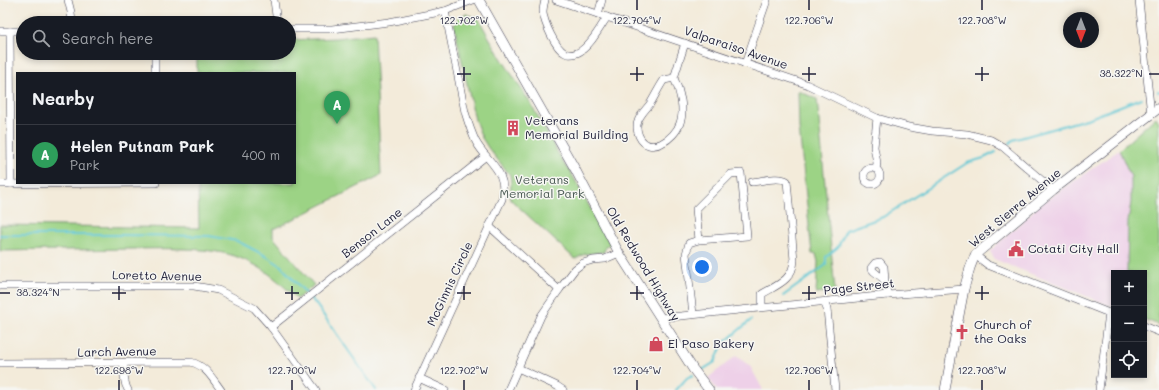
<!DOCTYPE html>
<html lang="en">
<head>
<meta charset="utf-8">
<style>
	:root { --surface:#171b24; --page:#242831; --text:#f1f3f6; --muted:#9ea1a6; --line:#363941; --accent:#d1495b }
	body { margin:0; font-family:Mali,sans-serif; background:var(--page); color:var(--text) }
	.controls { position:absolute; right:12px; bottom:12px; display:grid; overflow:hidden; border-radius:0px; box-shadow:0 2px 6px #0003 }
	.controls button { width:36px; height:36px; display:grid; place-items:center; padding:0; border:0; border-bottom:1px solid var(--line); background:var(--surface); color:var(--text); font:20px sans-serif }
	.compass { position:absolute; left:1063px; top:12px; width:36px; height:36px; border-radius:50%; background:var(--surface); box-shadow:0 2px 6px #0003; rotate:180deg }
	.you { position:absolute; left:702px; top:267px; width:14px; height:14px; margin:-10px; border:3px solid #fff; border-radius:50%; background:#1a73e8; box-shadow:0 0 0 6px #1a73e833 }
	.badge { display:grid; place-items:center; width:26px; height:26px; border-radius:50%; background:var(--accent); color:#fff; font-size:13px; font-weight:700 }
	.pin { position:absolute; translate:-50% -33px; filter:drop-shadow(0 1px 2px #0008) }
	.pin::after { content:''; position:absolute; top:21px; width:14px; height:12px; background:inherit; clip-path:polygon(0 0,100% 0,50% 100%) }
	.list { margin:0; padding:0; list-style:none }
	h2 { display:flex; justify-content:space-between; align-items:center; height:52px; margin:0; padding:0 16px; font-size:17px }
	h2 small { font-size:13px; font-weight:400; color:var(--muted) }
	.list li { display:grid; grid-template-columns:26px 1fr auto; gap:12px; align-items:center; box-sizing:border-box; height:60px; padding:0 16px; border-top:1px solid var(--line) }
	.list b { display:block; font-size:15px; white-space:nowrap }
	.list p { margin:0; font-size:13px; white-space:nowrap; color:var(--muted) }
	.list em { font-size:13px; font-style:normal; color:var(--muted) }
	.icon { flex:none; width:22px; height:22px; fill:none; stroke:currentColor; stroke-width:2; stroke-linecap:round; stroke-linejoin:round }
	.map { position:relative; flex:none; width:1159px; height:390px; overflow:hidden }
	.search { position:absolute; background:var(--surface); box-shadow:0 2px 6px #0003; left:16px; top:16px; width:280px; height:44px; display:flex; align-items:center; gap:10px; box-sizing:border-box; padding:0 14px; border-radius:22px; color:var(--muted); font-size:15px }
	.panel { position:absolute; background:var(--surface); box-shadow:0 2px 6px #0003; left:16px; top:72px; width:280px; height:112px; border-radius:0px }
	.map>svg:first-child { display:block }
</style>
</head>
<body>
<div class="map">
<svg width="1159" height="390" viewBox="0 0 1159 390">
	<rect width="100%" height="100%" fill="#f6f6f2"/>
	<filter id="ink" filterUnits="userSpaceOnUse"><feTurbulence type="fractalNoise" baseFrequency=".025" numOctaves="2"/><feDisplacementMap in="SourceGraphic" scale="8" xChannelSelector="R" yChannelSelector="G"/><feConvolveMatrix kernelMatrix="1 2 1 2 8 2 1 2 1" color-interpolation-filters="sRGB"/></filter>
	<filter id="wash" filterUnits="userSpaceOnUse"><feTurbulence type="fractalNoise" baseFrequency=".012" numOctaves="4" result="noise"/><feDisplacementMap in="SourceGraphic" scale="16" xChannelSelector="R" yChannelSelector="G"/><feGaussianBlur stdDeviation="0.9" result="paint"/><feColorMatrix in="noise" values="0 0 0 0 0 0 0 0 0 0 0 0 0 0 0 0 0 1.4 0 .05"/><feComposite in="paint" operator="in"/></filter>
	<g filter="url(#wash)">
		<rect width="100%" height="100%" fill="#f3ebda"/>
		<g fill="#eed0e8">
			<path d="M1119 150 1131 177V202L1128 222V271L1127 273H1114V307L994 259 990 251 1041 204Z"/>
			<path d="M736 356 750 366 763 390H717L708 378Z"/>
		</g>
		<g fill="#9cd385" stroke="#5f7a60">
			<path d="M466 14 478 18 498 53 531 104 564 164 570 171 609 242 610 245 606 246 604 252 585 254 575 259 510 199 511 183 510 175 489 149 482 138 475 120 454 25 459 17Z"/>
			<path d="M374 34 381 175 276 228H273V237L314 285 297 299C279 281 265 268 240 258 211 246 160 249 128 249 86 250 43 250 0 251V225L199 228 198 183H295V73H197V53H289V40L336 38Z"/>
			<path d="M798 91 817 99 835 291 816 293 818 262 816 254H812L799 128Z"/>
			<path d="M1156 117 1159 122V325L1144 319V273H1127L1128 222 1131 202V177L1119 150Z"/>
		</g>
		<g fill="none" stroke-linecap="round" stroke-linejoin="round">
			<g stroke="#5bc7d5" stroke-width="2">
				<path d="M1158 92H1159"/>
				<path d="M1010 143 1013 140 1090 118 1141 98"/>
				<path d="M0 235H121L209 236 237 241 264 255 280 265 315 303 376 390"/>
				<path d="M783 296 826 265V257L838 247 846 230 883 217 967 163 984 158 996 152"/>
				<path d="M699 372 715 362 720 350 726 341 751 320"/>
				<path d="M676 390 687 378 693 375"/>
			</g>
		</g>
	</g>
	<g filter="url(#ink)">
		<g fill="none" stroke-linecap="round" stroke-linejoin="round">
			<g stroke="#414053" stroke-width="8">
				<g id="street">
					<path d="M68 0 71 12 72 23"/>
					<path d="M274 0 277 23"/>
					<path d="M545 0C544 4 543 8 543 12 544 22 555 48 565 53 568 55 574 54 577 53 589 48 600 28 607 17"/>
					<path d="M556 0 806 84 877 118 909 127 932 131 967 134 991 140 1003 147 1053 190"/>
					<path d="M1139 0 1151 115"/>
					<path d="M598 14 602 0"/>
					<path d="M289 29H332L389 22 445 11 473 0"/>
					<path d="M0 31H23"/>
					<path d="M10 31 11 184"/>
					<path d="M745 64 767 0"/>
					<path d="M155 73V53"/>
					<path d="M674 78 664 80C659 87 655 96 650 104 646 109 640 115 638 121 636 126 637 131 639 136 649 157 675 139 680 123 685 110 680 91 674 78L685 43"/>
					<circle cx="872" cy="176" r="8"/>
					<path d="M876 169 877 163 874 147 877 118"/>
					<path d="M752 182C762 181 778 176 787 181L794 260C793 280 777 285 762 294V307"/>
					<path d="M0 184 156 183"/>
					<path d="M489 226 559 290"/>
					<path d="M975 255 988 265 1114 315"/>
					<path d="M885 281 884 267 880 262 875 263 871 268C875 274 880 275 883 279 886 283 886 290 888 295"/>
					<path d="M0 286H194L218 290 254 308 271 327 316 390"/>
					<path d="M824 302 827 309 835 390"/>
					<path d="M693 314 686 254 689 243 699 240 696 209 731 174 741 173 747 236 699 240"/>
					<path d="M661 318 888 295 964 289"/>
					<path d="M1144 326 1159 332"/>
					<path d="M271 327 486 156"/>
					<path d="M0 363 191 362C206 366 212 378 221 390"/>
					<path d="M124 363C124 372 123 382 128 390"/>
					<path d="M518 368 557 386 563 390"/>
					<path d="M419 378 445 390"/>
					<path d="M414 390 502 199C508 171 488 163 476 142 471 132 468 122 465 112L445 11"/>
					<path d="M508 390 541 316 559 290 575 269 583 263 593 260 605 259 619 253"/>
					<path d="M1099 390 1109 313"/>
				</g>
			</g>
			<g stroke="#414053" stroke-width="10">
				<g id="secondary">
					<path d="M479 0 575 169 619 253 693 369 709 390"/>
					<path d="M945 390 964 289 970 268 975 255 1053 190 1159 108"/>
				</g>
			</g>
			<use href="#street" stroke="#fff" stroke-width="7"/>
			<use href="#secondary" stroke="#fff" stroke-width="9"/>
		</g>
	</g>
	<path fill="none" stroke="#22223b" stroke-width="1.5" d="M464 0V10M637 0V10M809 0V10M982 0V10M464 67V81M637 67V81M809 67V81M982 67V81M457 74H471M630 74H644M802 74H816M975 74H989M1149 74H1159M119 286V300M292 286V300M464 286V300M637 286V300M809 286V300M982 286V300M0 293H10M112 293H126M285 293H299M457 293H471M630 293H644M802 293H816M975 293H989M119 380V390M292 380V390M464 380V390M637 380V390M809 380V390M982 380V390"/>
	<defs>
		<g id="building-bare" transform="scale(1.2)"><path d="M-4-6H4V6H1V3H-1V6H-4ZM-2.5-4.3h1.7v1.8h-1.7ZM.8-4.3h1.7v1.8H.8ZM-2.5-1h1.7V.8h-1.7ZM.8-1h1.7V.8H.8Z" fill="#d1495b" stroke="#f6f6f2" stroke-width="2.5" paint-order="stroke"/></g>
		<g id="civic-bare" transform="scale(1.2)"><path d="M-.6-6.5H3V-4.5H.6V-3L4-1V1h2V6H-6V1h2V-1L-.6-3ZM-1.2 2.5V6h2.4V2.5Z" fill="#d1495b" stroke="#f6f6f2" stroke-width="2.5" paint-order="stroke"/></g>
		<g id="church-bare" transform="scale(1.2)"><path d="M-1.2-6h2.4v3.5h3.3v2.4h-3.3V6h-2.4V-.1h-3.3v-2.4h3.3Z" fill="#d1495b" stroke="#f6f6f2" stroke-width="2.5" paint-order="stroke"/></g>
		<g id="shop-bare" transform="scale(1.2)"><path d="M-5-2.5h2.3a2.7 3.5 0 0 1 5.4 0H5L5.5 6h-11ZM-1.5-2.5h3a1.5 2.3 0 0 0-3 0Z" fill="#d1495b" stroke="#f6f6f2" stroke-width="2.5" paint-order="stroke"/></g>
	</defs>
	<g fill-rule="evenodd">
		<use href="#building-bare" x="513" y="128"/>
		<use href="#civic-bare" x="1016" y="249"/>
		<use href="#church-bare" x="962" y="332"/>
		<use href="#shop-bare" x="656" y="344"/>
	</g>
	<g text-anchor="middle" stroke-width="3" stroke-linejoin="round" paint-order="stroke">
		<g font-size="12" fill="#22223b" stroke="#f6f6f2">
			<text transform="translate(736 48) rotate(19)" y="4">Valparaiso Avenue</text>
			<text transform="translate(1015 208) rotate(-40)" y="4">West Sierra Avenue</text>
			<text transform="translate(372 233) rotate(-38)" y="4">Benson Lane</text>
			<text transform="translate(643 264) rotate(59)" y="4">Old Redwood Highway</text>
			<text transform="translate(157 276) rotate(1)" y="4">Loretto Avenue</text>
			<text transform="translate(450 284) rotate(-65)" y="4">McGinnis Circle</text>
			<text transform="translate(859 287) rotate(-6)" y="4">Page Street</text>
			<text transform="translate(117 352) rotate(-1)" y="4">Larch Avenue</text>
		</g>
		<g font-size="12" fill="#22223b" stroke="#f6f6f2" text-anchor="start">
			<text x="525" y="125">Veterans<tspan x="525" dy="14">Memorial Building</tspan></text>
			<text x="1028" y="253">Cotati City Hall</text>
			<text x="974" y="329">Church of<tspan x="974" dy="14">the Oaks</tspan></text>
			<text x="668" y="348">El Paso Bakery</text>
		</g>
		<g font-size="12" fill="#475751" stroke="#f6f6f2">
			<text x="542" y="184">Veterans<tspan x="542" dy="14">Memorial Park</tspan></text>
		</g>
	</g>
	<g font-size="10" text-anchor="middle" fill="#22223b" stroke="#f6f6f2" stroke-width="3" stroke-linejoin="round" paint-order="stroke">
		<text x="464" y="24">122.702°W</text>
		<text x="637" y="24">122.704°W</text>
		<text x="809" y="24">122.706°W</text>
		<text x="982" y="24">122.708°W</text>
		<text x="1121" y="77">38.322°N</text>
		<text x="38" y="296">38.324°N</text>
		<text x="119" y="374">122.698°W</text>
		<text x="292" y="374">122.700°W</text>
		<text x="464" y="374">122.702°W</text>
		<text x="637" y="374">122.704°W</text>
		<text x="809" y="374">122.706°W</text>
		<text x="982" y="374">122.708°W</text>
	</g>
</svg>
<div class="controls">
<button>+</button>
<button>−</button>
<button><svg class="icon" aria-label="locate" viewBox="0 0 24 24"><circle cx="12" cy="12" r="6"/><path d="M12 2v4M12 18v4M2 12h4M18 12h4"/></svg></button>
</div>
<svg class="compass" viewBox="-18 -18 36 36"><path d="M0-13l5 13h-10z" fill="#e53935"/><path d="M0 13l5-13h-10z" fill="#9ea1a6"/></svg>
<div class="you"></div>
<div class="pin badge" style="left:337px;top:124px;background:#2e9e5b">A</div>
<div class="search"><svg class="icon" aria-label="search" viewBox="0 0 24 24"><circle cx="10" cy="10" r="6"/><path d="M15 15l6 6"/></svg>Search here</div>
<section class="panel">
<h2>Nearby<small></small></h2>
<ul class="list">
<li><span class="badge" style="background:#2e9e5b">A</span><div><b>Helen Putnam Park</b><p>Park</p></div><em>400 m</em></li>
</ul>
</section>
</div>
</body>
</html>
